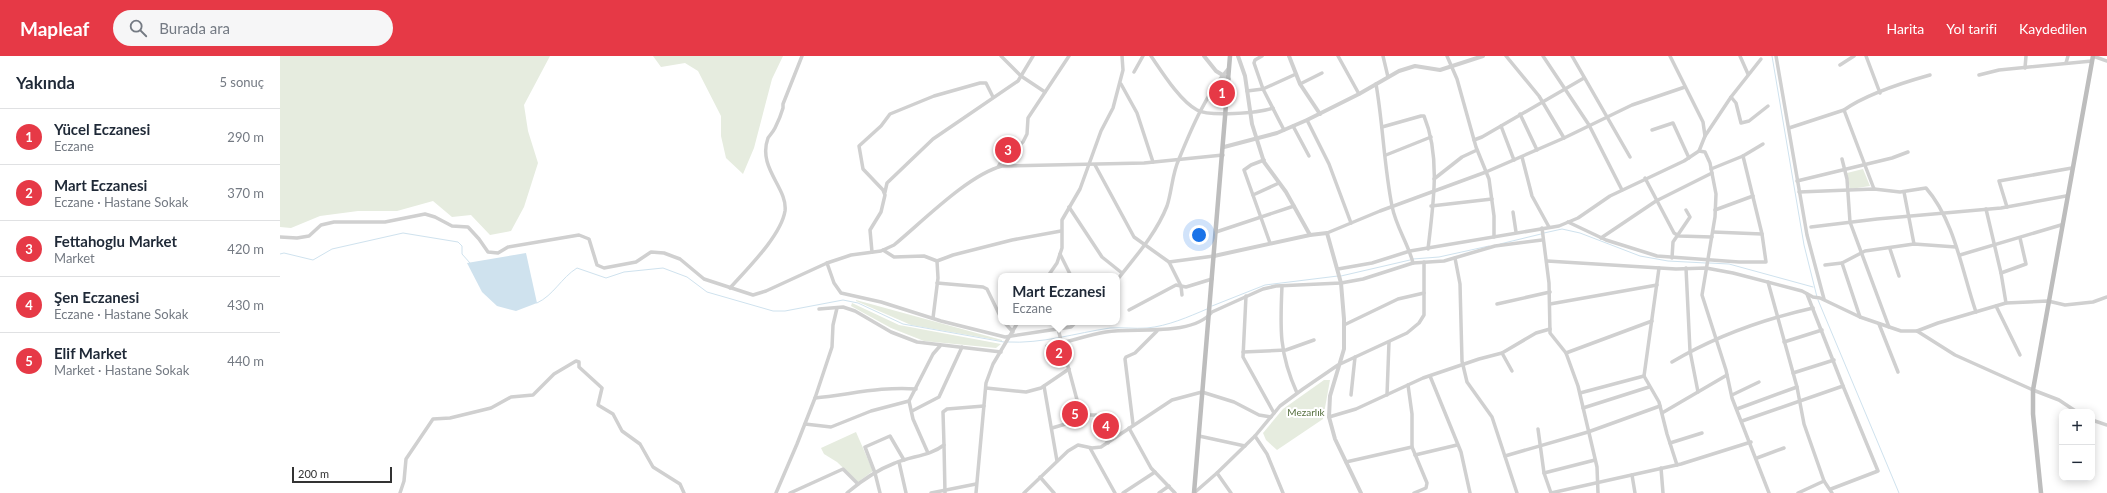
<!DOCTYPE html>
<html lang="tr">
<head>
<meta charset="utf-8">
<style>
	:root { --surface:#fff; --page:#f6f6f7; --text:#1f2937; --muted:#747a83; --line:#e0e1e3; --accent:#e63946 }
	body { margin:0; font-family:Lato,sans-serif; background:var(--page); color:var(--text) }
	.controls { position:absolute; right:12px; bottom:12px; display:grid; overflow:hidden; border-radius:8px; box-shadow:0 2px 10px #0003 }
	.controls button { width:36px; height:36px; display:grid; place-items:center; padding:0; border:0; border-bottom:1px solid var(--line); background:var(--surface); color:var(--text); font:20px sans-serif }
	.scale { position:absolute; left:12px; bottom:10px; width:100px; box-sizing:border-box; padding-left:4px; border:2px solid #333; border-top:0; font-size:11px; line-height:14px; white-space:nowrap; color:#333; -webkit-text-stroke:3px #fff; paint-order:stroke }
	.you { position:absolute; left:919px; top:179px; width:14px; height:14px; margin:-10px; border:3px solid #fff; border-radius:50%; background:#1a73e8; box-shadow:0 0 0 6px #1a73e833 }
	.badge { display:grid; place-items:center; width:26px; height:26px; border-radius:50%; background:var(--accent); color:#fff; font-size:13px; font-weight:700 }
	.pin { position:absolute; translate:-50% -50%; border:2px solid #fff; box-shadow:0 1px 4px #0006 }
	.popup { position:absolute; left:718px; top:217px; width:122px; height:52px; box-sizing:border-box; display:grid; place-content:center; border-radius:8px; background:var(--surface); filter:drop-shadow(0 1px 3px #0005); font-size:13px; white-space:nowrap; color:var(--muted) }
	.popup b { font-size:15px; color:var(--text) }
	.popup::after { content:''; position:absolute; left:50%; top:100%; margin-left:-8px; border:8px solid transparent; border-top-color:var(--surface) }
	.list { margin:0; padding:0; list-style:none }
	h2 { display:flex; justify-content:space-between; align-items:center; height:52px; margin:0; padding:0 16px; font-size:17px }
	h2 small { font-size:13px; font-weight:400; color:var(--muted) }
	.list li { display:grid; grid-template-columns:26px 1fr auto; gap:12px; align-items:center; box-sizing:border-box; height:56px; padding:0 16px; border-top:1px solid var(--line) }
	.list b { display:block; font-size:15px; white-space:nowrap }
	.list p { margin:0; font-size:13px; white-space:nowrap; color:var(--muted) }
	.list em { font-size:13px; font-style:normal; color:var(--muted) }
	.icon { flex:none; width:22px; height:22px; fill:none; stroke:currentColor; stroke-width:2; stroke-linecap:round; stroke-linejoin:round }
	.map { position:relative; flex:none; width:1827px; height:437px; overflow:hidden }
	header { display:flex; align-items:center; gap:24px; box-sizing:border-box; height:56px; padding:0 20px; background:var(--accent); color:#fff }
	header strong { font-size:19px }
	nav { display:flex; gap:22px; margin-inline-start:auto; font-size:14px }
	.search { width:280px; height:36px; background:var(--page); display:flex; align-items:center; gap:10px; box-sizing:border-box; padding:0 14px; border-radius:22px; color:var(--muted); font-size:15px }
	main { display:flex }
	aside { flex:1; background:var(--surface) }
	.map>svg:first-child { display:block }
</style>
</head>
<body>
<header>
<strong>Mapleaf</strong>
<div class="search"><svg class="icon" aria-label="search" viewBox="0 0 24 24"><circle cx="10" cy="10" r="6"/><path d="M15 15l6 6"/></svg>Burada ara</div>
<nav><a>Harita</a><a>Yol tarifi</a><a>Kaydedilen</a></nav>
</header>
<main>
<aside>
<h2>Yakında<small>5 sonuç</small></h2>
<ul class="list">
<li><span class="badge">1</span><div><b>Yücel Eczanesi</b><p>Eczane</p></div><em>290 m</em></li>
<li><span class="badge">2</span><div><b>Mart Eczanesi</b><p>Eczane · Hastane Sokak</p></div><em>370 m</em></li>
<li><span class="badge">3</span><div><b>Fettahoglu Market</b><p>Market</p></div><em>420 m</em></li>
<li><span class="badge">4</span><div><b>Şen Eczanesi</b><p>Eczane · Hastane Sokak</p></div><em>430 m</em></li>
<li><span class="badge">5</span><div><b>Elif Market</b><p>Market · Hastane Sokak</p></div><em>440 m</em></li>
</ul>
</aside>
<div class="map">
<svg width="1827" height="437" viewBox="0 0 1827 437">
	<rect width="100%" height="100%" fill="#fff"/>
	<g fill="#e6ecdf">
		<path d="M0 0H270L244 49 248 75 258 107 244 151 231 175 210 179 191 159 172 161 153 145 117 155H78L40 160 11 172 0 171Z"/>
		<path d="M373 0H503L492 23 474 92 463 118 446 102 441 80V60L418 15 405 7 381 11Z"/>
		<path d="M1583 113 1590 130 1570 133 1567 117Z"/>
		<path d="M576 244 722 284V285L631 269 576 245Z"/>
		<path d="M572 247 619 269 721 288 716 292 644 285 611 272 571 250Z"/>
		<path d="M1044 324H1050L1043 363 997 394 986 384 983 377 1003 353Z"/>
		<path d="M576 376 593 415 578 426 557 406 544 398 541 392Z"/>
	</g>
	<path fill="#cfe2ee" d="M246 197 257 247 236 255 217 250 202 236 187 207Z"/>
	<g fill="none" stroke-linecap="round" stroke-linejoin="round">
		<g stroke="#cfe2ee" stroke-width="1">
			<path d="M1492 0 1524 189 1537 241"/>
			<path d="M1264 177 1282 173 1300 177 1360 200 1388 205 1426 207"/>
			<path d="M1220 188 1261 178"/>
			<path d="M0 198 4 197 33 204 52 193 123 177 178 186 182 190V198L190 207"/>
			<path d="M1133 203 1159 201 1209 190"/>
			<path d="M1429 207 1449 208 1533 231"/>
			<path d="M1061 220 1130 204"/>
			<path d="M1538 244 1619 437"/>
			<path d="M257 247C274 239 281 222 297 212L326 222 344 216 383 212 407 221 427 236 493 255H505L563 244 578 247 623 268 724 286"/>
			<path d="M932 250 985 229 1058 220"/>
			<path d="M727 286C762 288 796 277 830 272 842 271 854 273 867 272 888 270 908 261 927 253"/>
		</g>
		<g stroke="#d0d0d0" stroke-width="3.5">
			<path d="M721 0 741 20 765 36"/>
			<path d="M871 0C882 16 900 45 917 54 929 61 979 57 993 52"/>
			<path d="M982 0 975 4 974 7 983 33 1004 74"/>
			<path d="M1058 0 1079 38"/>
			<path d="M1103 0 1108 21"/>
			<path d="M1167 0 1177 23 1196 91 1209 123 1214 160V181"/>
			<path d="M1226 0 1259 40 1284 82"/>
			<path d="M1263 0 1309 69 1342 134"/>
			<path d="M1292 0 1350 101"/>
			<path d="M1460 0 1468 18"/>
			<path d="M1496 0 1527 179 1544 243"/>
			<path d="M1586 0 1600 37"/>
			<path d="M1813 0 1827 5"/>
			<path d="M1786 7 1788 0"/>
			<path d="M1560 9 1574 0"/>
			<path d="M1745 12 1746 0"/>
			<path d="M854 16 863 0"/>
			<path d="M1699 19 1719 14 1812 5"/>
			<path d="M841 28 857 57 873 106"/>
			<path d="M1020 28 1042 17"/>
			<path d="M1096 28C1103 68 1104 110 1112 150 1116 171 1128 187 1133 207"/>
			<path d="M967 35 983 33 1016 18"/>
			<path d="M1451 41 1456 47 1461 67 1469 65 1488 50"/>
			<path d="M1564 54 1594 133"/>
			<path d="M1240 58 1257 94"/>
			<path d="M1027 64 1049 108 1071 167"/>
			<path d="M1013 70 1029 100"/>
			<path d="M1221 70 1234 104"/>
			<path d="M1102 71 1141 60H1144C1161 101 1153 150 1148 193"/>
			<path d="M1509 72 1564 54C1585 39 1625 26 1650 19"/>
			<path d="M1372 74 1393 67 1409 102"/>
			<path d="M1425 80 1451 41 1481 3"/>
			<path d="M1194 84 1202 81 1304 22"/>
			<path d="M1419 95 1425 96 1430 107 1436 138 1435 161 1422 239 1446 314 1452 342 1489 437"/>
			<path d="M1106 99 1151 81"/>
			<path d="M1242 101 1252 140 1269 171"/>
			<path d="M1562 103 1567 123 1570 166 1609 271"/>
			<path d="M984 104 971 109 964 114 990 187"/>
			<path d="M815 109 854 181 889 206 934 200"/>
			<path d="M718 111 722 104 743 86 747 78 748 62 789 0"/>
			<path d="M1431 113 1463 100 1483 88"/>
			<path d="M1365 122 1394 177 1399 180 1432 181"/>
			<path d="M1154 123 1182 101 1197 94"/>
			<path d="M1517 125 1612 102 1628 96"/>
			<path d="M605 136 607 127 653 83 738 25 753 0"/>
			<path d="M1519 136 1594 133 1620 136 1646 132C1675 165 1682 216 1696 256"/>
			<path d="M1624 136 1634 188"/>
			<path d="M973 139 999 127"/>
			<path d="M1151 150 1212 143"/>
			<path d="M789 151 822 201 842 217"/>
			<path d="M1727 151 1719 125 1792 112"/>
			<path d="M1706 153 1721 217 1726 247"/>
			<path d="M1435 154 1473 140"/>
			<path d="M1233 156 1236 176"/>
			<path d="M1288 166 1326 184 1377 200 1459 206H1486L1482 178 1463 100"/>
			<path d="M1531 171 1597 163 1721 152 1786 140"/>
			<path d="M1262 172 1269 227 1270 277 1286 297 1298 330 1317 411 1318 437"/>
			<path d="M936 176 1014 150"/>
			<path d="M1433 176 1482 178"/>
			<path d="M1047 177 1100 155 1206 116 1284 82 1352 49 1405 31"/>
			<path d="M0 181 17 182 29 180 41 169 54 166H105L145 158 155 161 172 170 188 171 199 183 208 196 218 197 228 191 299 179 309 183 317 209 324 212 356 206 371 196 384 197 400 203 424 223 473 239 486 235 547 207 571 199 601 195 614 189C642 166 688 119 722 110L864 107 943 99"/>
			<path d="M1321 182 1376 145 1432 117"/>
			<path d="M1610 193 1619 220"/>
			<path d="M603 194 614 201 644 200 657 205 673 199 732 184 781 175"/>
			<path d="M592 196 590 174 601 156 605 139 603 134 583 113 579 90 601 70 610 58 654 40 700 27H706L713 41"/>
			<path d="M780 198 791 220"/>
			<path d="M1680 199 1781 169"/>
			<path d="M1175 202 1180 228 1182 305 1187 326 1212 361 1237 437"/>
			<path d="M1392 202 1393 186 1410 161 1406 154"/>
			<path d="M1267 205 1396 213 1426 212 1453 217 1522 235 1533 241 1540 242 1580 261 1621 275H1637L1658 267 1726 247 1768 245 1785 249 1813 246 1827 241"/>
			<path d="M889 206 901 230 902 239"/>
			<path d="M547 207 554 227 561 237 601 246 661 265 725 281 791 271 796 266"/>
			<path d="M1562 207 1580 261"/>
			<path d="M1545 209 1562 207 1585 195 1634 188 1676 191"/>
			<path d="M1379 212 1364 320 1379 346 1387 378 1397 409"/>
			<path d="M1406 212 1410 295 1418 336"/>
			<path d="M1058 213 1092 207 1130 195 1279 170 1298 162 1330 140 1404 105 1419 95 1425 80 1423 66 1390 0"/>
			<path d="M1721 217 1746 208 1740 182"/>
			<path d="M768 220 777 207 782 192V164L800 133 821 75 833 52 843 14 842 0"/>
			<path d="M837 224C855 201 876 178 887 150 892 135 892 118 899 103 912 71 926 38 949 12"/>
			<path d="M1488 226 1517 331 1524 368 1544 425 1552 437"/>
			<path d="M657 227 703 231 707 233 721 262"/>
			<path d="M1002 230C1000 273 999 297 1017 337"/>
			<path d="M450 232C466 214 501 180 505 155 508 132 477 112 488 82 490 79 493 76 495 72 498 66 501 59 503 52V48L522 0"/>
			<path d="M1527 238 1563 330"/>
			<path d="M966 240 963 301 994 357"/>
			<path d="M1217 248 1270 236"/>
			<path d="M1270 248 1377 229"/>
			<path d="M1716 250 1740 299"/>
			<path d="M539 253 563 251 575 255 611 276 637 286 721 296"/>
			<path d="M849 254 896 229 906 231 932 223"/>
			<path d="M653 262 658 222 657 205"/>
			<path d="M724 266 733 276"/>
			<path d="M1599 268 1618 316"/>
			<path d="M1064 269 1118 243 1144 237"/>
			<path d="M778 273 800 355 802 359H816L828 387"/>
			<path d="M1637 275 1675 299 1753 334 1779 344 1797 356"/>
			<path d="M1504 286 1542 274"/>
			<path d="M767 290C787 287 806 279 826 276 855 271 912 281 932 256L983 233 996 230 1061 227 1083 223 1133 207 1164 205 1215 190 1262 184"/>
			<path d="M963 296 1006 294 1034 284"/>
			<path d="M1222 297 1232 315"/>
			<path d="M1286 297 1372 265"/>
			<path d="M1392 306C1436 280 1484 263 1533 252"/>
			<path d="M1513 317 1554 304"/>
			<path d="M1150 320 1181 396 1190 437"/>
			<path d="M1128 329 1132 358V391L1147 427 1146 432 1134 437"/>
			<path d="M764 330 777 405"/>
			<path d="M706 332 746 336 761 332 789 313"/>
			<path d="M1300 337 1364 320"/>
			<path d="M1071 339 1075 301"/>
			<path d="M1107 339 1109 286"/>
			<path d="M1452 339 1479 326"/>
			<path d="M535 342C568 339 602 330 636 333"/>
			<path d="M1303 352 1369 331"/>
			<path d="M1457 353 1517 331"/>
			<path d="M632 355 659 341 682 291"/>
			<path d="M1382 357 1447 319"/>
			<path d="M1049 361 1076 353 1143 322 1199 303 1222 297 1256 277 1270 273"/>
			<path d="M1812 364 1827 369"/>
			<path d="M1462 365 1563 330 1598 415 1551 433"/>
			<path d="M525 368 551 371 591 355 629 345"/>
			<path d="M853 368 845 303 846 301 855 297 877 275"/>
			<path d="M772 372 796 365 802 359"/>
			<path d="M849 372 871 412 895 437"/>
			<path d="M1258 373 1264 417 1271 437"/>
			<path d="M919 380 965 390"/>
			<path d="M975 380 987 398 1003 437"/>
			<path d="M1390 387 1422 377"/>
			<path d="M664 389 665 437"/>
			<path d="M810 392 835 437"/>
			<path d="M648 397 633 363 629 345 653 298 660 290"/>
			<path d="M1135 399 1177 389"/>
			<path d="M1225 400 1308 376 1380 350"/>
			<path d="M1477 402 1504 392"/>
			<path d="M619 406 626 437"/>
			<path d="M1066 406 1132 391"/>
			<path d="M1381 412 1383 437"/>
			<path d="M937 417 951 437"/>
			<path d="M1264 417 1315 404"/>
			<path d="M1352 419 1355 437"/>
			<path d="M760 421 774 437"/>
			<path d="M120 437 124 425 126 403 153 363 170 362 211 352 231 341 253 339 274 318 296 305 299 306V311L322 332 318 349 333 358 342 375 360 388 373 411 400 428 404 437"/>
			<path d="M496 437 517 388 535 342 552 291 553 269 557 252"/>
			<path d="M510 437 563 413 578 428"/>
			<path d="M567 437C581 425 597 414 615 407 631 400 650 400 664 389L663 356 667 353 704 350"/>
			<path d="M600 437 595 417 585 391 610 380 624 404"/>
			<path d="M651 437 696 428"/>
			<path d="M696 437 706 327 713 308 738 266"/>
			<path d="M744 437 788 395 798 389 812 392 821 391 892 344 922 336 954 346 979 359 991 361"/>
			<path d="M843 437 875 416"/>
			<path d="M879 437 889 430"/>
			<path d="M914 437 937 417 975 380 1000 350 1023 333 1058 309 1127 277 1139 267 1144 259V206"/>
			<path d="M1271 437 1401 408 1471 386"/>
			<path d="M1518 437 1544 425"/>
		</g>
		<g stroke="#d0d0d0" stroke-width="4">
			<path d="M924 0 936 15 949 23"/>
			<path d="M958 0 965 20 972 68 984 106 1006 136 1030 179"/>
			<path d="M1009 0 1020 28 1040 58"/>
			<path d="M944 91 997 77 1027 64 1079 38 1119 15 1135 10 1160 14 1203 0"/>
			<path d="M934 200 1030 179 1047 177 1061 227 1064 263V293L1050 340 1049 361 1055 383 1081 437"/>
		</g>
		<g stroke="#bdbdbd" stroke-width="4.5">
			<path d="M914 437 950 0"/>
			<path d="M1761 437 1753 358V334L1813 0"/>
		</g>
	</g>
	<g text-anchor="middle" stroke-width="4" stroke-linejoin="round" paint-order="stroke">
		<g font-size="10" fill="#56703f" stroke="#fff">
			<text x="1026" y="360">Mezarlık</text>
		</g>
	</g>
</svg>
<div class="controls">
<button>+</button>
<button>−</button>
</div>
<div class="scale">200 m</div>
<div class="you"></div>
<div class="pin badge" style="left:942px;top:37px">1</div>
<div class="pin badge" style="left:779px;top:297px">2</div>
<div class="popup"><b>Mart Eczanesi</b>Eczane</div>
<div class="pin badge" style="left:728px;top:94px">3</div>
<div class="pin badge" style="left:826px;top:370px">4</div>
<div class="pin badge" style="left:795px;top:358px">5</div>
</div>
</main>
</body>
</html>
